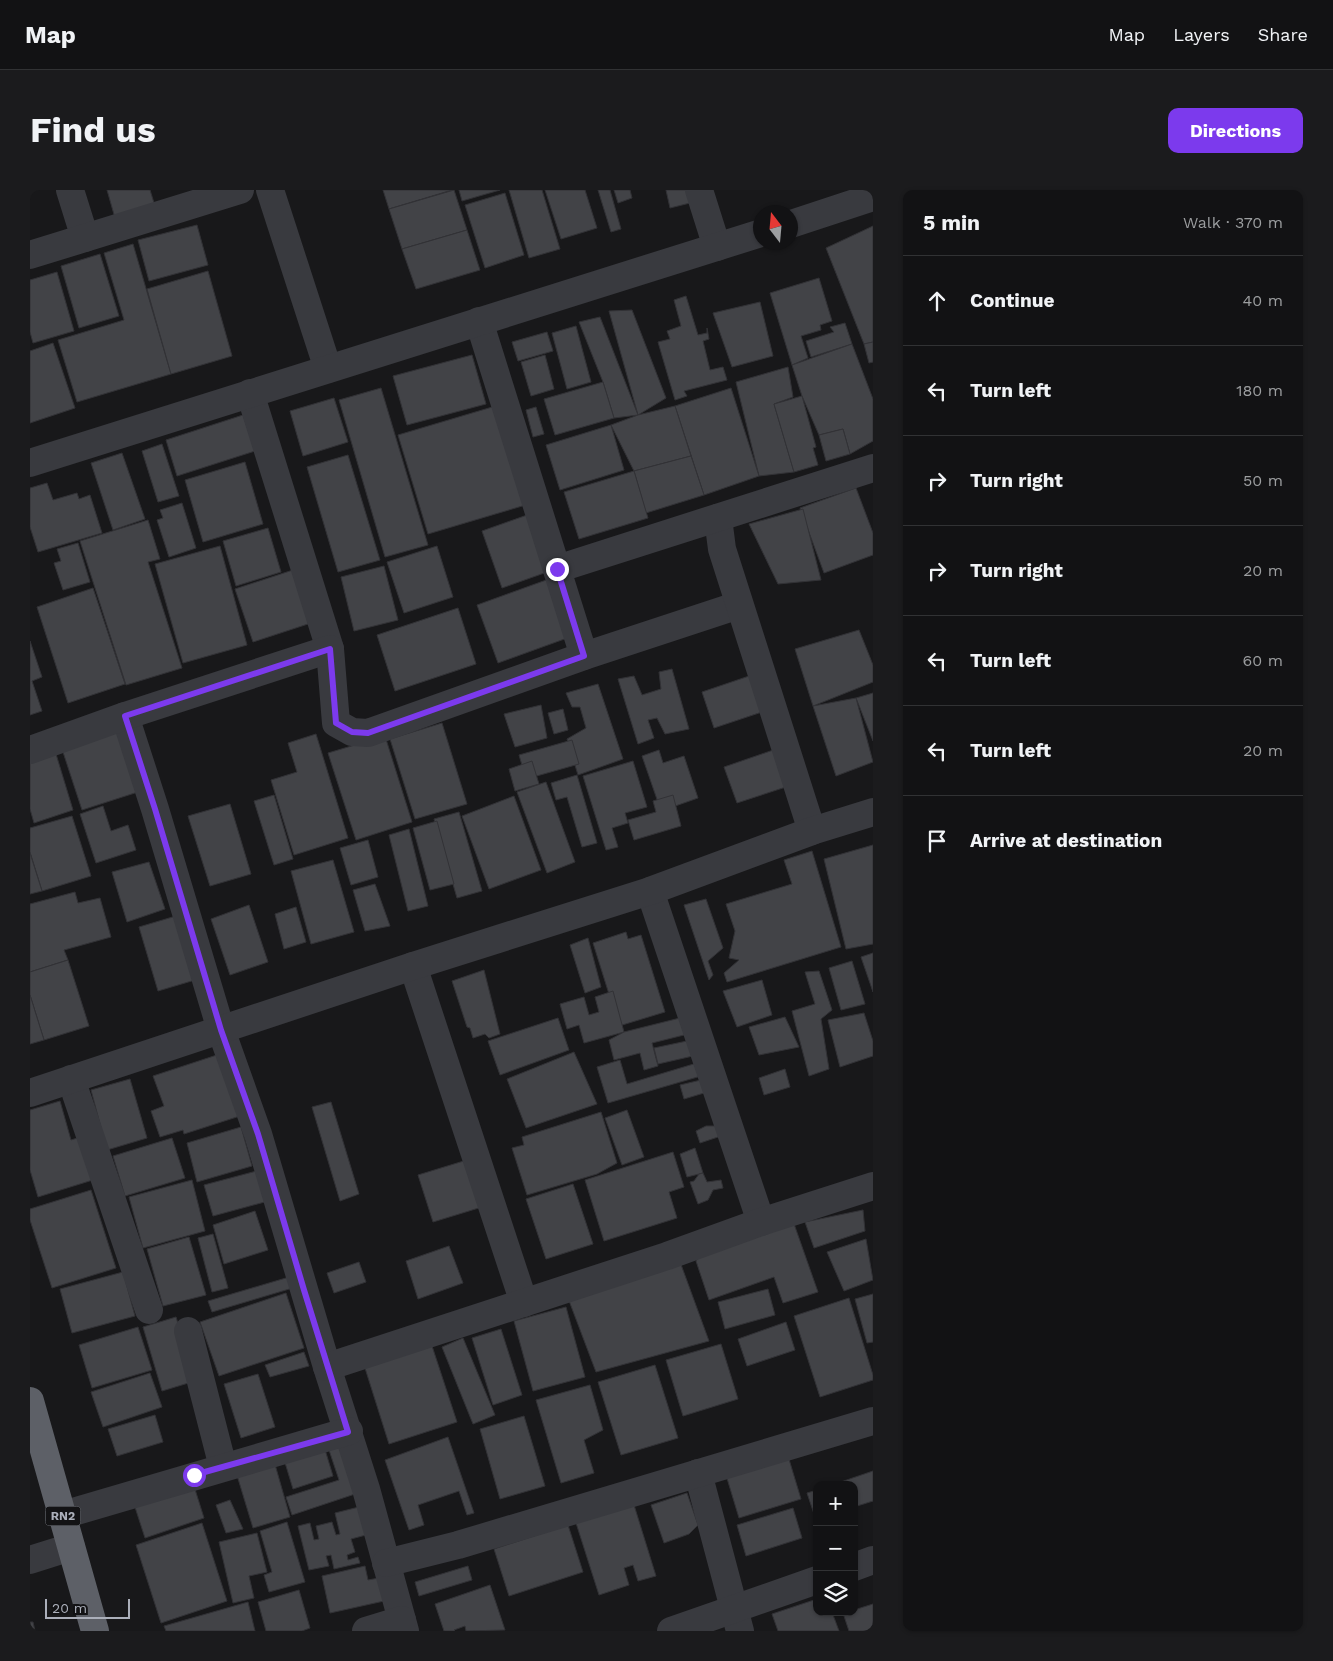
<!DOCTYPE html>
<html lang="en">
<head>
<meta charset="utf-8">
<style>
	:root { --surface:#121214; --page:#1b1b1d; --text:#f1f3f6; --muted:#9c9ea0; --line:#313234; --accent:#7c3aed }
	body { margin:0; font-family:"Work Sans",sans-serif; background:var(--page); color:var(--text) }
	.controls { position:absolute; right:15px; bottom:15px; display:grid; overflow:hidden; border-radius:10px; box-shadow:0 1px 4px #0004 }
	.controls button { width:45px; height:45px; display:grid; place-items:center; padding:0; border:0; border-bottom:1px solid var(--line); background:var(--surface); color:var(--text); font:25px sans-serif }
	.compass { position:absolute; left:723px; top:15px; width:45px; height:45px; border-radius:50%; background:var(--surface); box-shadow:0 1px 4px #0004; rotate:344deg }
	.scale { position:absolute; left:15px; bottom:12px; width:85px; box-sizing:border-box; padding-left:5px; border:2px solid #abafba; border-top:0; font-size:14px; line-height:18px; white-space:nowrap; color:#abafba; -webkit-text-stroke:4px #131315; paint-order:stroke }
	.stop { position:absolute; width:15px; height:15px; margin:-11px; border:4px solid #7c3aed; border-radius:50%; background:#fff }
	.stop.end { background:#7c3aed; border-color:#fff; box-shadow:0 1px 5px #0008 }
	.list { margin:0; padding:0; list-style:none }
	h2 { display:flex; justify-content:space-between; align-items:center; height:65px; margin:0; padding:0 20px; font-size:21px }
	h2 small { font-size:16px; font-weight:400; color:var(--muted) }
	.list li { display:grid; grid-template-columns:32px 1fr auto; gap:15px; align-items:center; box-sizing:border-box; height:90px; padding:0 20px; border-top:1px solid var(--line) }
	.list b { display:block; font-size:19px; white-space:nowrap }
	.list em { font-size:16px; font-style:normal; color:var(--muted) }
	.icon { flex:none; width:28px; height:28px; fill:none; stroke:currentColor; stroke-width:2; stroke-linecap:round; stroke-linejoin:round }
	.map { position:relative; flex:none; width:843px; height:1441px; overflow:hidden; border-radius:10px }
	header { display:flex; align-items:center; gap:30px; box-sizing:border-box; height:70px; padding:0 25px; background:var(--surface); border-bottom:1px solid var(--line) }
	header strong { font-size:24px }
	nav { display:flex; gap:28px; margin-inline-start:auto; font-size:18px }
	.intro { display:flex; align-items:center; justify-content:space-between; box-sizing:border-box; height:120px; padding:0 30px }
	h1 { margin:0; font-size:35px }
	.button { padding:12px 22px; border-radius:10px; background:var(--accent); color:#fff; font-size:18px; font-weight:700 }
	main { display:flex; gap:30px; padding:0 30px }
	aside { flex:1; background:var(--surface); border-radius:10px; box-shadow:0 1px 4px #0004 }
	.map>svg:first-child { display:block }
</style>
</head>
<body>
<header>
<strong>Map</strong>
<nav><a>Map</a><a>Layers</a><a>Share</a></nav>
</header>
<div class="intro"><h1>Find us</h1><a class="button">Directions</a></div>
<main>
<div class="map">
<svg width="843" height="1441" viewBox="0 0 843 1441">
	<rect width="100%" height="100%" fill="#18181a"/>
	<g fill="#424347" stroke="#323236">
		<path d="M77 0H120L125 16 85 28Z"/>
		<path d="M353 0H422L359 19Z"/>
		<path d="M424 0 437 40 372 59 359 19Z"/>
		<path d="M429 0H470L432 11Z"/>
		<path d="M479 0H512L530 59 499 68Z"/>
		<path d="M515 0H555L567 38 531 49Z"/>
		<path d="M568 0H580L591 39 581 42Z"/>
		<path d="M584 0H600L602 8 588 13Z"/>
		<path d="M636 0H661L664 12 640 18Z"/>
		<path d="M475 3 494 65 455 78 435 15Z"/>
		<path d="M167 35 178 75 119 91 108 50Z"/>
		<path d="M843 36V152L834 154 796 58Z"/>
		<path d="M437 40 450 80 386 99 372 59Z"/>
		<path d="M103 54 141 184 47 212 28 150 94 130 74 63Z"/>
		<path d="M70 64 89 126 49 138 31 76Z"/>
		<path d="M178 81 202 166 141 184 117 99Z"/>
		<path d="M27 82 44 141 3 153 0 142V90Z"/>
		<path d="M789 88 802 131 790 135 791 140 771 146 778 168 762 175 740 103Z"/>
		<path d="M656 106 668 145 677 143V138L679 149 673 151 680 180 693 177 697 190 654 201 657 206 645 210 628 152 640 149 637 141 651 136 644 110Z"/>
		<path d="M730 112 743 166 702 177 683 123Z"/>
		<path d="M602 120 636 208 608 225 579 121Z"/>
		<path d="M570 127 608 225 584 228 573 192 549 132Z"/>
		<path d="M815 133 822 154 781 167 776 151 804 142 800 137Z"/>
		<path d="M546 136 561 192 537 199 522 143Z"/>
		<path d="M517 142 523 161 488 171 482 152Z"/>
		<path d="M843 152V172L839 173 834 154Z"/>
		<path d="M23 153 45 218 0 233V161Z"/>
		<path d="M822 154 843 209V251L820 264 813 239 789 245 772 206 762 175Z"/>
		<path d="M442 165 456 214 377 235 363 186Z"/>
		<path d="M515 165 524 199 501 206 491 172Z"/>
		<path d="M758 177 763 207 744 214 764 282 729 286 706 192Z"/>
		<path d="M573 192 584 228 525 245 514 209Z"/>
		<path d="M351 198 398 355 355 367 309 210Z"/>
		<path d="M701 198 729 286 674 305 645 216Z"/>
		<path d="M772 206 786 257 783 258 788 275 764 282 744 214Z"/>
		<path d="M304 208 318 252 273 266 260 221Z"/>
		<path d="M469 215 499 314 398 344 368 245Z"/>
		<path d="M645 216 661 266 604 281 581 235 608 225Z"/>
		<path d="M506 217 514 244 503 247 496 220Z"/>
		<path d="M213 225 225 261 147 286 136 250Z"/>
		<path d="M581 235 594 280 530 300 516 255Z"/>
		<path d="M813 239 820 264 796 271 789 245Z"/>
		<path d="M132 254 149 306 128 312 112 261Z"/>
		<path d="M92 263 115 329 83 340 61 273Z"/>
		<path d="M318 265 350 370 308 382 277 277Z"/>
		<path d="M661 266 674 305 616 323 604 281Z"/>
		<path d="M215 272 233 334 173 352 155 290Z"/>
		<path d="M604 281 618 328 549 349 534 302Z"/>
		<path d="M17 293 23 310 47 303 49 309 60 305 72 343 8 362 0 337V298Z"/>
		<path d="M826 298 843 343V365L794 383 770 318Z"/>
		<path d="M152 313 166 358 139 367 127 330 133 328 130 320Z"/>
		<path d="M773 319 791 390 748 394 719 334Z"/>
		<path d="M500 324 520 381 472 398 452 341Z"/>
		<path d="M118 330 130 369 118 372 152 478 96 495 50 351Z"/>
		<path d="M238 338 251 382 206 396 193 351Z"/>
		<path d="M48 353 60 392 33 400 24 373 31 371 27 359Z"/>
		<path d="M190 356 217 455 153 473 125 374Z"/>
		<path d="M407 356 423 407 374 423 357 372Z"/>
		<path d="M354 376 368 430 324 441 311 387Z"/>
		<path d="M263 380 281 433 223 452 205 399Z"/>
		<path d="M519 389 540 447 468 473 447 415Z"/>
		<path d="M63 398 95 494 38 513 7 417Z"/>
		<path d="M428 418 446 474 365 501 347 445Z"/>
		<path d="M829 440 843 475V492L783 516 765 459Z"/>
		<path d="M0 451 12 487 2 491 12 521 0 525Z"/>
		<path d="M642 479 659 539 635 544 627 528 618 530 624 548 608 554 588 489 604 486 612 505 631 499 629 482Z"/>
		<path d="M728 483 741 519 684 538 672 502Z"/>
		<path d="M568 494 593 569 548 585 537 549 556 538 550 517H542L536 503Z"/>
		<path d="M843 503V551L826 508Z"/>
		<path d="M826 508 843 572 806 586 783 516Z"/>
		<path d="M511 515 517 548 485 557 474 524Z"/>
		<path d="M533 519 538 540 524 544 518 523Z"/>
		<path d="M412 533 437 614 385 629 360 549Z"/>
		<path d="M91 540 111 601 52 620 32 559Z"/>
		<path d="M286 544 318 648 264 665 241 590 267 582 258 553Z"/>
		<path d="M355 546 382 632 326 650 298 563Z"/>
		<path d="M542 550 549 574 496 589 489 565Z"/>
		<path d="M752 557 765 594 707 613 694 577Z"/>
		<path d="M629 560 633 573 654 566 668 608 631 621 612 566Z"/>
		<path d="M26 564 43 620 4 633 0 619V572Z"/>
		<path d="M502 571 509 594 485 601 479 579Z"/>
		<path d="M603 571 617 617 595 623 598 633 582 638 588 657 576 660 553 586Z"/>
		<path d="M547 585 567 653 552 657 537 607 526 610 521 593Z"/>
		<path d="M516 592 545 672 517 683 487 602Z"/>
		<path d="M244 605 263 669 244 675 224 611Z"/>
		<path d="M643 605 651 636 604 650 598 630 626 622 623 611Z"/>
		<path d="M484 606 511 680 459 699 432 626Z"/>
		<path d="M200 614 221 684 180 696 158 626Z"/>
		<path d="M73 616 81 641 98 635 106 660 66 673 50 624Z"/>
		<path d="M429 622 452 701 427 708 404 629Z"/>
		<path d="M42 626 61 686 12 701 0 662V638Z"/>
		<path d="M407 631 424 694 400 700 383 638Z"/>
		<path d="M379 639 398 716 378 721 359 645Z"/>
		<path d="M338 650 348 687 321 695 310 658Z"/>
		<path d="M843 655V754L816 759 794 669Z"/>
		<path d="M782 661 811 757 697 792 694 783 709 770 699 768 705 741 696 714 762 694 754 670Z"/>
		<path d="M0 663 12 701 0 704Z"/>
		<path d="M303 670 324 742 281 754 261 681Z"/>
		<path d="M119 672 135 719 97 732 82 682Z"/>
		<path d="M345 694 360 736 335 741 323 700Z"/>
		<path d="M45 702 48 713 70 708 81 747 34 760 38 770 0 782V714Z"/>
		<path d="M676 709 693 758 678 771 683 785 679 790 654 715Z"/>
		<path d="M219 715 238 772 200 785 181 729Z"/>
		<path d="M266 717 276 752 254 759 245 724Z"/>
		<path d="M146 726 165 790 128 801 109 737Z"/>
		<path d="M596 742 598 749 611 745 635 822 589 836 563 753Z"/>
		<path d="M558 748 571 797 555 803 540 755Z"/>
		<path d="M843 763V802L831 767Z"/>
		<path d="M38 770 59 836 14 850 0 805V782Z"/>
		<path d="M822 771 835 814 811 820 799 778Z"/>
		<path d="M454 780 470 844 459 848 455 844 443 848 440 838 437 837 422 791Z"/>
		<path d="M789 781 802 820 791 829 799 879 779 886 762 821 785 814 775 782Z"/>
		<path d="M732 790 742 825 707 837 693 801Z"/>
		<path d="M583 801 594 842 554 853 549 835 537 839 530 814 554 807 559 825 569 822 565 807Z"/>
		<path d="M0 805 14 850 0 854Z"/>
		<path d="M834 823 843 851V866L810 877 798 830Z"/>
		<path d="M654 827 658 844 622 853 628 876 614 880 610 863 584 870 579 850 594 842Z"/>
		<path d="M755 827 769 857 729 865 719 837Z"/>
		<path d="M528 828 539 860 470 885 458 851Z"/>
		<path d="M657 851 663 866 628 874 624 858Z"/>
		<path d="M544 862 567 914 496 938 477 889Z"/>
		<path d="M193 863 213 925 154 944 153 940 130 947 121 921 134 916 123 886Z"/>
		<path d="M590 870 597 894 667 873 671 886 578 913 567 877Z"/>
		<path d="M755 879 760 897 734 905 729 888Z"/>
		<path d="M100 889 117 948 77 960 61 900Z"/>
		<path d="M671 890 674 903 654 909 650 895Z"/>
		<path d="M30 911 41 950 54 946 66 989 8 1007 0 980V920Z"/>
		<path d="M301 912 329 1004 310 1011 282 917Z"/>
		<path d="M597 920 614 967 592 975 575 928Z"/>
		<path d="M571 922 587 973 567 984 497 1005 482 958 494 955 492 947Z"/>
		<path d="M676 936H686L691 946 670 953 666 941Z"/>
		<path d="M211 937 222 976 167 992 157 953Z"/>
		<path d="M142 948 155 988 95 1006 83 966Z"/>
		<path d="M665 958 673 983 657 987 650 964Z"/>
		<path d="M643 962 654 997 639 1002 647 1028 574 1051 555 990Z"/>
		<path d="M437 970 452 1017 403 1032 388 985Z"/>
		<path d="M234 979 242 1010 183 1026 174 995Z"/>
		<path d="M673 983 677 992 691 990 693 998 683 1000 678 1010 668 1014 660 992 664 991 669 984Z"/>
		<path d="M162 990 175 1041 113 1058 99 1007Z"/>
		<path d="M543 994 563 1054 516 1069 496 1009Z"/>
		<path d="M61 1000 86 1078 22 1098 0 1030V1019Z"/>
		<path d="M833 1020 835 1041 784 1058 775 1032Z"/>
		<path d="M225 1021 238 1060 194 1074 183 1035Z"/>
		<path d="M763 1031 788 1102 753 1113 744 1087 679 1110 666 1071 672 1063Z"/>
		<path d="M183 1044 198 1098 182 1102 168 1048Z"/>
		<path d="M159 1047 176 1105 133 1116 117 1059Z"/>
		<path d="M836 1049 843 1090 814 1101 797 1062Z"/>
		<path d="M419 1056 433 1093 388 1109 376 1071Z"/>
		<path d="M649 1069 679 1151 566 1182 538 1108Z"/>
		<path d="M329 1072 336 1092 304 1103 297 1083Z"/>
		<path d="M93 1082 105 1126 42 1143 30 1099Z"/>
		<path d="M266 1085V1097L182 1122 178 1111Z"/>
		<path d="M738 1099 745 1125 695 1139 688 1112Z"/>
		<path d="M256 1103 274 1158 189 1186 170 1132Z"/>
		<path d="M843 1104V1152L837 1153 825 1109Z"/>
		<path d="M819 1108 843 1185V1190L790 1207 764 1126Z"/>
		<path d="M536 1117 555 1187 503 1201 484 1131Z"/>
		<path d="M146 1127 165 1191 132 1201 113 1137Z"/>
		<path d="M756 1132 765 1160 717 1176 708 1149Z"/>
		<path d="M108 1137 122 1180 62 1198 49 1155Z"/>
		<path d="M471 1139 492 1205 463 1215 442 1148Z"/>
		<path d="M433 1148 465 1225 443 1234 412 1157Z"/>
		<path d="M691 1154 708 1209 653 1226 636 1170Z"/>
		<path d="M402 1156 427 1232 359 1254 335 1178Z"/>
		<path d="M274 1162 279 1176 240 1187 235 1175Z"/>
		<path d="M625 1175 648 1248 591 1265 568 1192Z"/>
		<path d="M120 1183 132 1217 73 1237 61 1202Z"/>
		<path d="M228 1184 245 1237 211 1248 194 1194Z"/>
		<path d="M560 1195 573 1240 554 1250 564 1283 531 1293 506 1210Z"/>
		<path d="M125 1225 133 1252 87 1266 78 1239Z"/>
		<path d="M494 1226 515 1296 470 1309 450 1239Z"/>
		<path d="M418 1247 444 1323 437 1325 429 1301 388 1315 394 1335 379 1340 355 1270Z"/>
		<path d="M293 1253 303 1286 263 1299 253 1266Z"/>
		<path d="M318 1254 334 1301 262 1325 256 1307 309 1290 299 1260Z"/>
		<path d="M758 1266 771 1309 709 1328 696 1285Z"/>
		<path d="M244 1271 260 1327 223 1338 206 1282Z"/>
		<path d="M843 1281V1311L824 1317V1295H802Z"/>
		<path d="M163 1293 174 1328 115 1348 103 1311Z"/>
		<path d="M787 1300V1330H786L777 1303Z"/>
		<path d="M657 1303 668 1335 659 1344 634 1353 621 1315Z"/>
		<path d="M200 1310 213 1339 196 1343 186 1315Z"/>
		<path d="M604 1315 626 1386 608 1391 603 1375 594 1378 599 1395 569 1405 546 1333Z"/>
		<path d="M329 1317 336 1345 321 1349 325 1362 317 1365 318 1370 328 1367 330 1373 304 1379 301 1365 296 1366 299 1376 279 1380 268 1336 280 1333 284 1350 289 1349 286 1336 302 1332 306 1345 310 1344 305 1323Z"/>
		<path d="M763 1318 772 1348 716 1366 707 1335Z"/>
		<path d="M257 1332 275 1392 239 1402 234 1385 242 1382 230 1341Z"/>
		<path d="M172 1333 197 1411 131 1433 106 1355Z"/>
		<path d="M538 1335 553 1382 479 1406 464 1359Z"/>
		<path d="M227 1343 237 1382 219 1386 224 1408 203 1413 189 1352Z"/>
		<path d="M335 1376 338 1390 349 1388 354 1411 300 1423 292 1386Z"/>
		<path d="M438 1376 442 1390 389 1406 385 1392Z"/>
		<path d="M460 1395 475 1440 436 1441 435 1436 424 1440 425 1441H414L405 1414Z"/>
		<path d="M269 1400 280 1438 272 1441H236L228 1412Z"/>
		<path d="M787 1409V1422H802L809 1441H748L742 1424Z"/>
		<path d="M218 1412 225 1441H136L134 1436Z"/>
		<path d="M843 1414V1441H819L813 1423 824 1422V1420Z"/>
		<path d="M0 1432H3L5 1441H0Z"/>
	</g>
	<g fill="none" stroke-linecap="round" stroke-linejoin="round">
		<g stroke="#393a3f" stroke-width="28">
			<path d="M40 0 55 48"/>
			<path d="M240 0 298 179"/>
			<path d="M669 0 687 57"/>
			<path d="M761 34 843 7"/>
			<path d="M0 65 210 0"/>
			<path d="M449 131 554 466"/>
			<path d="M220 203 300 459 306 533 322 542 338 543 554 466 709 415"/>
			<path d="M0 273 731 43"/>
			<path d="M688 328 692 359 782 641"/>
			<path d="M527 379 843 278"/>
			<path d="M95 526 125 619 191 840 228 944 297 1177 336 1299 375 1441"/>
			<path d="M0 560 95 526 300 459"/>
			<path d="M620 701 731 1032"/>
			<path d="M383 776 494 1113"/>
			<path d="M41 889 119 1120"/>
			<path d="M0 903 383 776 620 701 782 641 843 622"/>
			<path d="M158 1141 193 1277"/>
			<path d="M297 1177 637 1066 731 1032 843 996"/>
			<path d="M668 1283 710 1441"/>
			<path d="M33 1325 319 1241"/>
			<path d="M0 1370 41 1357"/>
			<path d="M356 1373 428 1355 843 1231"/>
			<path d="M824 1377 843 1370"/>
			<path d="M336 1441 372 1430"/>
			<path d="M641 1441 787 1390"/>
		</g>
		<path stroke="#5d6067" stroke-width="28" d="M0 1211 65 1441"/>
	</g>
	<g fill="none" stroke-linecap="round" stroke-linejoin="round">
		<path stroke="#7c3aed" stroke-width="6" d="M164 1285 318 1242 274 1100 228 944 191 840 125 619 95 526 300 459 306 533 322 542 338 543 554 466 527 379"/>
	</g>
	<g text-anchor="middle" stroke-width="5" stroke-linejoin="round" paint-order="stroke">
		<rect fill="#131315" stroke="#7d8088" stroke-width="1" x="15.5" y="1316.5" width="35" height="19" rx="4"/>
		<g font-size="12" font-weight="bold" fill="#abafba">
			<text x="33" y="1330">RN2</text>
		</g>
	</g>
</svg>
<div class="controls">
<button>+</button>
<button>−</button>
<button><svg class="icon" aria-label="layers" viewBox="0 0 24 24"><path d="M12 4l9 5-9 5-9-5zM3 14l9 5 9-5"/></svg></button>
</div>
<svg class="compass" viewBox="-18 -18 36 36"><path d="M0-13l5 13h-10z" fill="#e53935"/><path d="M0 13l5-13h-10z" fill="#9c9ea0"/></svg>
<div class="scale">20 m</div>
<div class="stop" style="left:164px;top:1285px"></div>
<div class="stop end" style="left:527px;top:379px"></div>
</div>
<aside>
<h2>5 min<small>Walk · 370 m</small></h2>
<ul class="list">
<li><svg class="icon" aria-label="ahead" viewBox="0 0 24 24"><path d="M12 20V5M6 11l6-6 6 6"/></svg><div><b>Continue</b></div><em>40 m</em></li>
<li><svg class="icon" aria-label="left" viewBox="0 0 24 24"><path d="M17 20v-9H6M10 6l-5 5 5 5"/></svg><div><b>Turn left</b></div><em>180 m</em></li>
<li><svg class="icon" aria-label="right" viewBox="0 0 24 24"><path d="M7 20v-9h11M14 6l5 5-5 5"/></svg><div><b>Turn right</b></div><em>50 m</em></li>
<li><svg class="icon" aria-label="right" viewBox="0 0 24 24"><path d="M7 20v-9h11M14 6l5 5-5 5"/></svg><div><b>Turn right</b></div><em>20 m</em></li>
<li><svg class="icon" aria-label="left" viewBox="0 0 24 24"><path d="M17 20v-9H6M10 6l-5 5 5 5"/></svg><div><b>Turn left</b></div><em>60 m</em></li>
<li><svg class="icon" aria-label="left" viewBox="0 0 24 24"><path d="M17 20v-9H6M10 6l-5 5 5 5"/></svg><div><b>Turn left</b></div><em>20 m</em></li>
<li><svg class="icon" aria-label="arrive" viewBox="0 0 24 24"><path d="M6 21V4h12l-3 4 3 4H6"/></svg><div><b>Arrive at destination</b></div></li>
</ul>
</aside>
</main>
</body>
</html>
